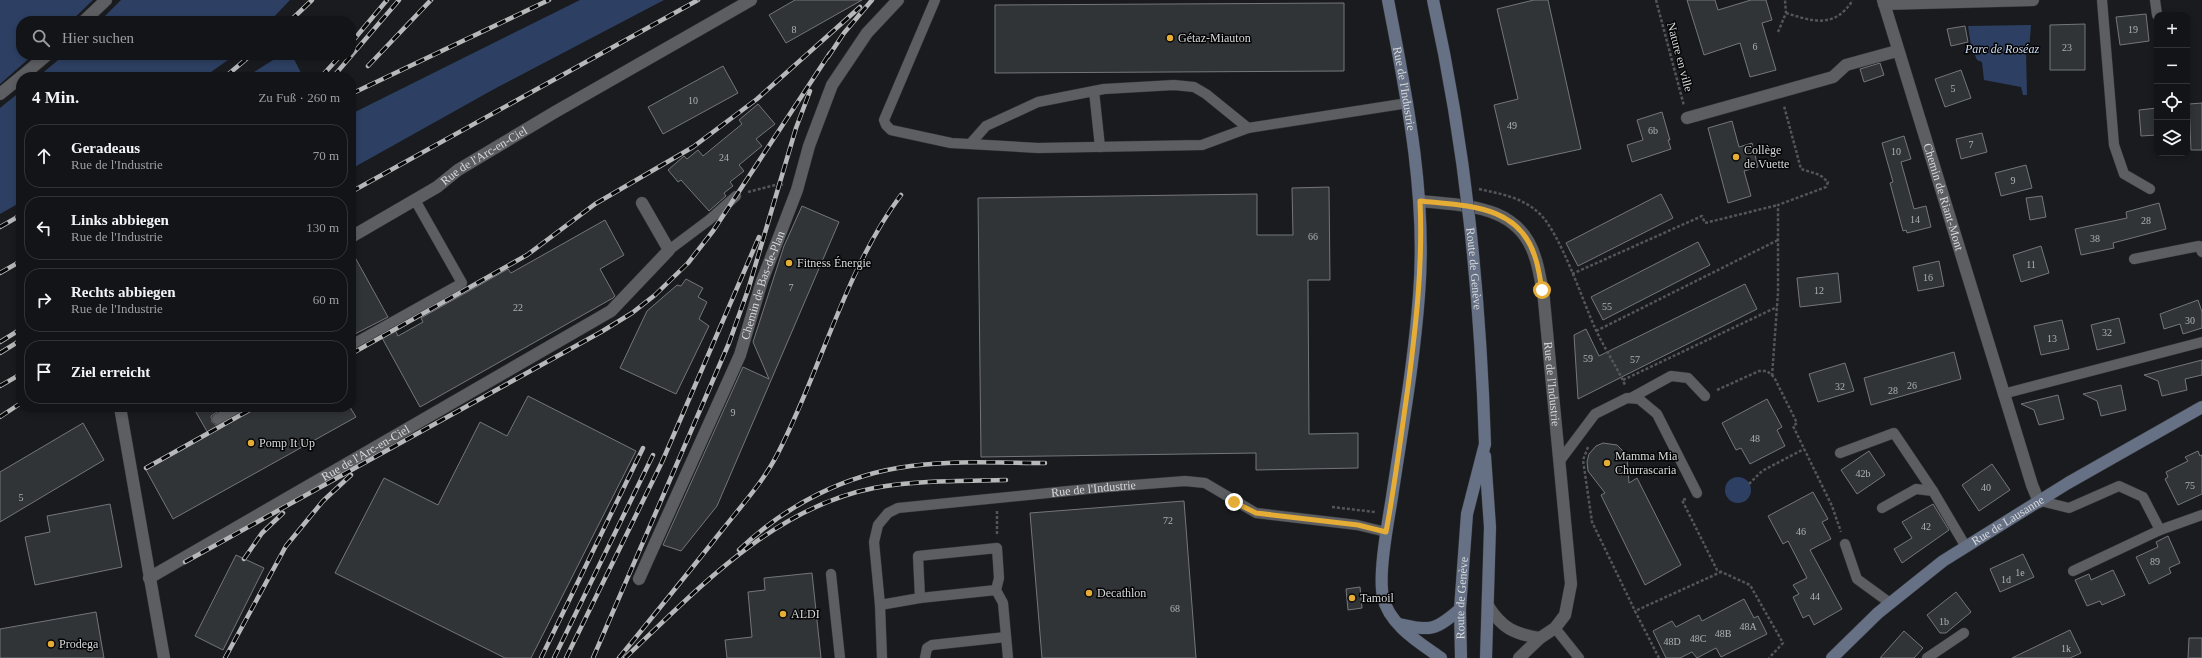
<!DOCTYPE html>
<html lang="de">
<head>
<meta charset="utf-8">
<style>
	:root { --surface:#131417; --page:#1c1d20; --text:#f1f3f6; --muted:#9d9ea1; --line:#323336 }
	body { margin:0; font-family:"Times New Roman",serif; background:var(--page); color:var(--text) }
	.controls { position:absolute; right:12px; top:12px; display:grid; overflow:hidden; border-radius:8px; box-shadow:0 2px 6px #0003 }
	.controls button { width:36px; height:36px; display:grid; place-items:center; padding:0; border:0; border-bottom:1px solid var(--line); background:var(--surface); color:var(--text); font:20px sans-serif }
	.stop { position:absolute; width:12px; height:12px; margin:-9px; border:3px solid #e5ad36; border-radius:50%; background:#fff }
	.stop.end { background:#e5ad36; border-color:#fff; box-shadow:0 1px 4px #0008 }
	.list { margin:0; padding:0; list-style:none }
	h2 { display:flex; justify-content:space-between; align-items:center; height:52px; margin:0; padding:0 16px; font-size:17px }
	h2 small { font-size:13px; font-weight:400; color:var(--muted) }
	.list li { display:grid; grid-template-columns:26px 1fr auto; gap:12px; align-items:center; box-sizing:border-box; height:64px; margin:0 8px 8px; padding:0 8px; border:1px solid var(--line); border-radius:16px }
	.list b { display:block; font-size:15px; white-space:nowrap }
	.list p { margin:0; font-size:13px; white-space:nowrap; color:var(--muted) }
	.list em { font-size:13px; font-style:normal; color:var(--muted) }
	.icon { flex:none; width:22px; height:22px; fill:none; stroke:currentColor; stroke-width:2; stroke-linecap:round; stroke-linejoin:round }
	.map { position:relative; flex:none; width:2202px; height:658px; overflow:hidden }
	.search { position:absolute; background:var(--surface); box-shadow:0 2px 6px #0003; left:16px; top:16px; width:340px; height:44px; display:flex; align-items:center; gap:10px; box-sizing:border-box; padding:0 14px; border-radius:16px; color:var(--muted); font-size:15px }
	.panel { position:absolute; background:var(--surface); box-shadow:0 2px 6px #0003; left:16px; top:72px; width:340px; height:340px; border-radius:16px }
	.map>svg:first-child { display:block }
</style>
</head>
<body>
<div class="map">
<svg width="2202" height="658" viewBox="0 0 2202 658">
	<rect width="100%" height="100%" fill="#191b1f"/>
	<g fill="#2d4063">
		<path d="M0 0H93L71 21H21V55H33L0 84Z"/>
		<path d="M121 0H290L270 21H100Z"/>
		<path d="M580 0H664L496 88 351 169V114Z"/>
		<path d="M2031 25 2029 51H2026L2027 95H2023L2021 87 1984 80 1982 62 1977 60 1971 46 1968 26Z"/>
		<path d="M64 55H235L204 77H38Z"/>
		<path d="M281 55H292L302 75 300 77H246Z"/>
		<path d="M21 91V202L0 214V108Z"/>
		<circle cx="1738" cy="490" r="13"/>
	</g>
	<g fill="#313437" stroke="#74767b">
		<path d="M795 0H862L786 43 769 15Z"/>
		<path d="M1534 0H1548L1581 149 1508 165 1494 105 1518 99 1497 9Z"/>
		<path d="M1687 0H1715L1718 10 1751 0H1766L1772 20 1762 23 1776 70 1750 77 1740 43 1704 55Z"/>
		<path d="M1344 3V71L995 73V5Z"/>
		<path d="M2146 14 2149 41 2120 45 2116 17Z"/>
		<path d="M2085 24V70H2050V25Z"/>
		<path d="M1965 26 1968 42 1951 46 1947 29Z"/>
		<path d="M1880 63 1884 75 1864 82 1860 69Z"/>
		<path d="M723 66 738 93 663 134 648 107Z"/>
		<path d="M1961 70 1971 98 1945 107 1935 79Z"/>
		<path d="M2202 103V150H2191L2189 104Z"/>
		<path d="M758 104 775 124 756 139 762 146 739 165 744 171 730 182 733 186 724 193 726 196 709 211 681 180 678 182 668 170 684 156 687 159 698 150 703 156 742 124 739 120Z"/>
		<path d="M2157 108V135L2141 136 2139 110Z"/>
		<path d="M1662 112 1670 140H1668L1671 149 1632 162 1627 145 1643 140 1637 120Z"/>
		<path d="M1732 121 1739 147 1752 143 1758 167 1744 171 1751 196 1728 203 1708 128Z"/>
		<path d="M1982 133 1987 152 1961 159 1956 139Z"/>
		<path d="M1904 136 1911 159 1901 162 1914 209 1926 206 1931 227 1907 233 1906 230 1903 231 1890 183 1893 182 1882 143Z"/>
		<path d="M2026 165 2032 188 2001 196 1995 173Z"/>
		<path d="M1329 187 1330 280H1308L1309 434 1358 433V468L1256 470V453L981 457 978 198 1257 194V235H1293L1292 188Z"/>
		<path d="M1661 194 1673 218 1578 266 1566 243Z"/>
		<path d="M2042 196 2046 217 2030 220 2026 198Z"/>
		<path d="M2159 203 2166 229 2113 243 2114 248 2081 255 2075 229 2127 218 2126 212Z"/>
		<path d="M802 206 839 222 717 506 681 551 663 545 743 367 769 379 753 342 784 246Z"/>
		<path d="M605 220 624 255 600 269 615 296 613 298 420 407 381 336 394 328 398 336 423 322 421 318 508 269 511 273Z"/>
		<path d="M1698 242 1710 265 1603 320 1591 297Z"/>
		<path d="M2041 246 2049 273 2021 282 2013 255Z"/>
		<path d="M351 250 388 317 351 336Z"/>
		<path d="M1939 261 1944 286 1918 291 1913 267Z"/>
		<path d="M1838 273 1841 302 1800 307 1797 278Z"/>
		<path d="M686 279 703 288 698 297 707 302 699 319 709 326 676 394 620 368 647 311 677 285 681 286Z"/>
		<path d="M1745 284 1757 309 1578 399 1574 335 1586 329 1599 356Z"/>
		<path d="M2198 300 2202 312V328L2183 334 2180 324 2164 329 2160 314Z"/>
		<path d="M2119 318 2125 343 2097 350 2091 325Z"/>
		<path d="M2062 320 2069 349 2041 355 2034 326Z"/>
		<path d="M1954 352 1961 379 1871 405 1864 378Z"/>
		<path d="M2202 360V375L2185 379 2187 390 2162 396 2158 381 2144 375Z"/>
		<path d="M1845 363 1854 391 1818 402 1809 374Z"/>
		<path d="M2121 385 2126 410 2101 416 2097 401 2083 394Z"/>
		<path d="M2058 395 2064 419 2039 425 2034 410 2021 404Z"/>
		<path d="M528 396 636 451 531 658H505L335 573 384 478 438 505 480 422 507 436Z"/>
		<path d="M1767 399 1782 427 1777 430 1785 446 1750 464 1741 448 1736 450 1722 423Z"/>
		<path d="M193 407H225L211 416 212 422 216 425 242 413 245 407H350L356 417 173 519 146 470 209 435Z"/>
		<path d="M83 423 104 460 0 522V472Z"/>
		<path d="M1603 443 1617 445 1624 452 1627 458 1629 483 1637 478 1681 565 1645 585 1601 495 1605 493 1588 471 1587 462 1589 454 1596 446Z"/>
		<path d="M1869 451 1885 475 1857 494 1841 470Z"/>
		<path d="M2198 451 2200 456 2202 455V494L2178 505 2165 479 2168 477 2166 472 2188 461 2185 457Z"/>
		<path d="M1992 464 2010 490 1979 511 1962 485Z"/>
		<path d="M1813 492 1828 519 1822 522 1831 539 1810 550 1842 609 1814 625 1809 615 1803 618 1793 597 1799 594 1793 585 1807 578 1788 541 1783 544 1768 516Z"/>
		<path d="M1184 501 1196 658H1042L1030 513Z"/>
		<path d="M110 504 122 567 35 585 25 537 50 532 47 516Z"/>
		<path d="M1933 504 1949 530 1902 563 1894 549 1912 538 1902 522Z"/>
		<path d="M2168 536 2180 563 2169 568 2171 573 2149 584 2136 557 2158 547 2156 542Z"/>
		<path d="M2023 554 2034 577 2000 592 1990 569Z"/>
		<path d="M236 555 264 568 223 650 195 636Z"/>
		<path d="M2113 570 2125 595 2102 605 2100 601 2087 606 2075 580 2089 574 2091 580Z"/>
		<path d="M812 573 821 658H727L725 640 752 637 748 592 765 590 764 578Z"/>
		<path d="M1360 587 1362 608 1348 610 1346 589Z"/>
		<path d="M1956 592 1971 612 1946 633H1940L1927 615Z"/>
		<path d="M1744 599 1754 618 1758 616 1767 634 1721 657 1716 648 1697 658 1692 652 1680 658H1666L1653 631 1672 621 1676 627 1699 615 1702 621Z"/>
		<path d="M96 612 104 658H0V629Z"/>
		<path d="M2070 630 2081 653 2070 658H2012Z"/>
		<path d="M1904 631 1923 648 1914 658H1880Z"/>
		<path d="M2189 638H2202V658H2188Z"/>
	</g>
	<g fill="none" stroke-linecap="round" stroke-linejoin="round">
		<g stroke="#333437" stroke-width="11">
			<g id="lane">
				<path d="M935 0 884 120 886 125 891 130 951 143 1038 148 1202 145 1248 128 1408 103"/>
				<path d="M2102 0 2114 145 2124 174 2150 189"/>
				<path d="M2155 0 2157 15"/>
				<path d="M1094 91 1100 147"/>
				<path d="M971 143 986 126 1038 102 1104 89 1174 85 1194 87 1206 94 1248 128"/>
				<path d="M669 250 709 220 736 196"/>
				<path d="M2134 259 2199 246 2202 252"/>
				<path d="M351 345 462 283 415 200"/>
				<path d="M2003 394 2202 342"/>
				<path d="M1631 398 1671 376 1688 378 1705 396"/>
				<path d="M217 419 239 407"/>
				<path d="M1840 453 1894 433 1933 491 1966 547"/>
				<path d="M1559 462 1595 414 1627 398 1639 399 1657 414 1697 493"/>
				<path d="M2041 501 2069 508 2119 486 2143 497 2160 530 2202 515"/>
				<path d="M1882 508 1916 489 1933 491"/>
				<path d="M1845 544 1857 579 1890 603"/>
				<path d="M2073 571 2160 530"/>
				<path d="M831 574 840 658"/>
				<path d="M996 590 920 598 918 556 997 548 999 578 996 590 1003 603 1008 658"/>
				<path d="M880 605 920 598"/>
				<path d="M1555 628 1579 658"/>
				<path id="s1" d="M882 658 880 605 874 542 878 525 888 513 898 508 1108 487 1185 481 1205 483 1256 513 1357 525 1386 532"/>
				<path d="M925 658 927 648 932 645 1006 637"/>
				<path d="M1927 658 1964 633"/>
			</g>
		</g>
		<g stroke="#333437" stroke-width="13">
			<g id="street">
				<path id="s2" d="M1883 0 2032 485 2039 502"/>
				<path d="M1884 4 2033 0"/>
				<path d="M84 21 106 0"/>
				<path d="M21 77 47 55"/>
				<path d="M0 94 21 77"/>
				<path d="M1687 118 1833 77 1846 65 1897 51"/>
				<path id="s3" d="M1420 201C1465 206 1519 204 1535 257 1539 268 1540 280 1543 290L1571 584 1565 615 1555 628 1540 638 1519 658"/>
				<path id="s4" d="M351 237 437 187 458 170 555 112 751 0"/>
				<path d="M120 407 164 658"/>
				<path id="s5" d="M149 578 611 311 669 250 642 203"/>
				<path id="s6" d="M639 579 740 355 762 281 797 190 809 146 832 85 867 33 898 0"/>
				<path d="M1488 606C1502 628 1514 634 1540 638"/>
			</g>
		</g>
		<g stroke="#333437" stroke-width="13">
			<g id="secondary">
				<path id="s7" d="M1388 0C1407 98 1427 195 1419 295 1414 363 1402 430 1392 497 1388 523 1378 573 1383 597 1389 625 1420 643 1441 658"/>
				<path d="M1485 456 1490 527 1486 658"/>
				<path d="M1399 624C1431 631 1435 631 1460 609"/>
				<path id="s8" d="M1461 658 1460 609 1467 514 1485 444"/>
				<path id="s9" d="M1832 658 1878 613 1943 561 2068 483 2202 407"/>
			</g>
		</g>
		<g stroke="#535559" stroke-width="2.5" stroke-dasharray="3 2" stroke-linecap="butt">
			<path d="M1656 0 1684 106"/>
			<path d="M1786 13C1806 19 1828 28 1845 10 1848 7 1851 4 1852 0"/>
			<path d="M1778 32 1786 13 1785 0"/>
			<path d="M1479 189C1501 194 1522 197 1540 214 1561 235 1582 299 1595 328 1604 348 1616 365 1625 385"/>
			<path d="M748 192 779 184 783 185"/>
			<path d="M1572 274 1702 216 1705 223 1778 205"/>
			<path d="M1596 331 1778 240"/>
			<path d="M1772 376 1778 293V205L1826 187 1828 182 1820 175 1801 169 1784 106"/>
			<path d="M1623 380 1777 307"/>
			<path d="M1717 390 1759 371H1767L1774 377 1797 423 1793 426 1832 506 1841 532"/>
			<path d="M1588 447 1583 460 1592 522 1635 611"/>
			<path d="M1749 484 1762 471 1804 449"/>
			<path d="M1686 499 1682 500 1717 570 1750 585 1783 643 1769 658"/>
			<path d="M1332 507 1375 512"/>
			<path d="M997 511V536"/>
			<path d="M1659 658 1635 611 1721 572"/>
		</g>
		<use href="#lane" stroke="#5c5e62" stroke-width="10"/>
		<use href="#street" stroke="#5c5e62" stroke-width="12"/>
		<use href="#secondary" stroke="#667185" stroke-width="12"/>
		<g stroke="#b6b8ba" stroke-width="4.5">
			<g id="rail">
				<path d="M290 21 312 0"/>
				<path d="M351 43 387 0"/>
				<path d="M828 57 844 33 872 0"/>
				<path d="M368 66 431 0"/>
				<path d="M225 77 251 55"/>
				<path d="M321 77 341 55"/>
				<path d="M333 77 399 0"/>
				<path d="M351 94 549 0"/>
				<path d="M351 192 698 0"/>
				<path d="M0 227 21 215"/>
				<path d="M0 273 21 261"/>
				<path d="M0 342 21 329"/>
				<path d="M0 353 21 340"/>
				<path d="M351 354 527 255 595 204 693 147 757 99 860 7"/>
				<path d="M0 386 21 374"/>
				<path d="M0 417 21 403"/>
				<path d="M146 468 255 407"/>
				<path d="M739 550C786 505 846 474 911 466 955 460 1001 463 1045 463"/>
				<path d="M244 559 262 533 283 513"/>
				<path d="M185 562 601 332 632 313 655 295 688 263 713 231 830 53"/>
				<path d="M225 658 286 546 323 501 351 475"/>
				<path d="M541 658 643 448"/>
				<path d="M554 658 653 455"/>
				<path d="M566 658 662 462 759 237"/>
				<path d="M593 658 729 343 748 290 796 128 810 91"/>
				<path d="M619 658C654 615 689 572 723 529 742 505 764 481 778 453 821 370 845 270 901 195"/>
				<path d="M625 658C697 590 772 508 874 488 917 480 962 481 1006 480"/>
			</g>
		</g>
		<use href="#rail" stroke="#060607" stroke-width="3" stroke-dasharray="9" stroke-linecap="butt"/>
		<g stroke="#333437" stroke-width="13" stroke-linecap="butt">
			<g id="secondary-bridge">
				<path id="s10" d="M1433 0C1466 149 1480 292 1485 444"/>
			</g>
		</g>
		<use href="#secondary-bridge" stroke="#667185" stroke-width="12"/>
	</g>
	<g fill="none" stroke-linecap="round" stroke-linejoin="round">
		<path stroke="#e5ad36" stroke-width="5" d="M1234 502 1256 513 1358 525 1386 532C1395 484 1401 435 1408 387 1416 325 1423 264 1420 201 1465 206 1519 204 1535 257 1539 268 1540 280 1542 290"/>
	</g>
	<g fill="#e5ad36" stroke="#060607" stroke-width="1.5">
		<circle cx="1170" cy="38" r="4"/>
		<circle cx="1736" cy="157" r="4"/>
		<circle cx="789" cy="263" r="4"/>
		<circle cx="251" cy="443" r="4"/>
		<circle cx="1607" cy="463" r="4"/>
		<circle cx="1089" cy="593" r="4"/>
		<circle cx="1352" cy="598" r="4"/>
		<circle cx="783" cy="614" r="4"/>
		<circle cx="51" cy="644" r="4"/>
	</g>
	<g text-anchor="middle" stroke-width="3" stroke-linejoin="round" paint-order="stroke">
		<g font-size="10" fill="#aeb0b2">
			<text x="794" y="33">8</text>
			<text x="2133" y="33">19</text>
			<text x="1755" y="50">6</text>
			<text x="2067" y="51">23</text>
			<text x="1953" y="92">5</text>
			<text x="693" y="104">10</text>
			<text x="1512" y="129">49</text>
			<text x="1653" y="134">6b</text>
			<text x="1971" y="148">7</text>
			<text x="1896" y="155">10</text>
			<text x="724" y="161">24</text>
			<text x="2013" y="184">9</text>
			<text x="1915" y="223">14</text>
			<text x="2146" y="224">28</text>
			<text x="1313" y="240">66</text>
			<text x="2095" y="242">38</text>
			<text x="2031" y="268">11</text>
			<text x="1928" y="281">16</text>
			<text x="791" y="291">7</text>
			<text x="1819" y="294">12</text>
			<text x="1607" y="310">55</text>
			<text x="518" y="311">22</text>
			<text x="2190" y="324">30</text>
			<text x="2107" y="336">32</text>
			<text x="2052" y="342">13</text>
			<text x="1588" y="362">59</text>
			<text x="1635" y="363">57</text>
			<text x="1912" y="389">26</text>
			<text x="1840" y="390">32</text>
			<text x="1893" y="394">28</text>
			<text x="733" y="416">9</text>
			<text x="1755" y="442">48</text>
			<text x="1863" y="477">42b</text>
			<text x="2190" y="489">75</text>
			<text x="1986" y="491">40</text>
			<text x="21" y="501">5</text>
			<text x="1168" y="524">72</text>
			<text x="1926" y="530">42</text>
			<text x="1801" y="535">46</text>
			<text x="2155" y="565">89</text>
			<text x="2020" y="576">1e</text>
			<text x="2006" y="583">1d</text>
			<text x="1815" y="600">44</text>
			<text x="1175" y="612">68</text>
			<text x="1944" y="625">1b</text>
			<text x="1748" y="630">48A</text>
			<text x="1723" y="637">48B</text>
			<text x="1698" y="642">48C</text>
			<text x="1672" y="645">48D</text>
			<text x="2066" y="652">1k</text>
		</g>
		<g font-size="12" fill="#d7d9db" stroke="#060607" text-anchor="start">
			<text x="1178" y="42">Gétaz-Miauton</text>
			<text x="1744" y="154">Collège<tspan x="1744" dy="14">de Vuette</tspan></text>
			<text x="797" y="267">Fitness Énergie</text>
			<text x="259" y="447">Pomp It Up</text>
			<text x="1615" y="460">Mamma Mia<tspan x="1615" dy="14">Churrascaria</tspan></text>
			<text x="1097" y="597">Decathlon</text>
			<text x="1360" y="602">Tamoil</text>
			<text x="791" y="618">ALDI</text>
			<text x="59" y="648">Prodega</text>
		</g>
		<g font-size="12" font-style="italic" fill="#ceddf9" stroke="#060607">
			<text x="2002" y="53">Parc de Roséaz</text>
		</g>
		<g font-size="12" fill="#d7d9db" stroke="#060607">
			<text transform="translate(1680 57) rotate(75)" y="4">Nature en ville</text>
			<text dy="4" stroke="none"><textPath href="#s7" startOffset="90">Rue de l'Industrie</textPath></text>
			<text dy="4" stroke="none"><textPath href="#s4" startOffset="156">Rue de l'Arc-en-Ciel</textPath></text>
			<text dy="4" stroke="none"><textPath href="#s2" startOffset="206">Chemin de Riant-Mont</textPath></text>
			<text dy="4" stroke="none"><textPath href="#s10" startOffset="272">Route de Genève</textPath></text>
			<text dy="4" stroke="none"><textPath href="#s6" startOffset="319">Chemin de Bas-de-Plan</textPath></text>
			<text dy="4" stroke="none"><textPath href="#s3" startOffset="266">Rue de l'Industrie</textPath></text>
			<text dy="4" stroke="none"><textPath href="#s5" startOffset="250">Rue de l'Arc-en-Ciel</textPath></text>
			<text dy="4" stroke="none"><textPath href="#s1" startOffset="357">Rue de l'Industrie</textPath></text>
			<text dy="4" stroke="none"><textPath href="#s9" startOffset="224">Rue de Lausanne</textPath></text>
			<text dy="4" stroke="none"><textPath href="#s8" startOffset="60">Route de Genève</textPath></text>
		</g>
	</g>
</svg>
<div class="controls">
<button>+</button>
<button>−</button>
<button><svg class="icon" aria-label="locate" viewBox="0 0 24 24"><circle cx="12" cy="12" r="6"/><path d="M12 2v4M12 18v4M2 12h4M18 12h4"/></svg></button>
<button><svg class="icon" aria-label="layers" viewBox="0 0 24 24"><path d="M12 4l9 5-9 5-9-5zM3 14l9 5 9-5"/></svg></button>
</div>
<div class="stop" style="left:1542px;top:290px"></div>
<div class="stop end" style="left:1234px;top:502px"></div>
<div class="search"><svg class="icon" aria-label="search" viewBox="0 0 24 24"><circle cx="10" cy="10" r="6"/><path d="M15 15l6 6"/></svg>Hier suchen</div>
<section class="panel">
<h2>4 Min.<small>Zu Fuß · 260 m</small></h2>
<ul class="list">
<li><svg class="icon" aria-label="ahead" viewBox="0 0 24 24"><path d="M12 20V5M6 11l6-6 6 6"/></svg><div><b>Geradeaus</b><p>Rue de l'Industrie</p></div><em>70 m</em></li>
<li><svg class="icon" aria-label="left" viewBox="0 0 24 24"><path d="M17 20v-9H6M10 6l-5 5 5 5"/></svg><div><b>Links abbiegen</b><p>Rue de l'Industrie</p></div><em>130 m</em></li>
<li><svg class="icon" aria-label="right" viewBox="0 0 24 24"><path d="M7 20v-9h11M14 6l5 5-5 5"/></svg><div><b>Rechts abbiegen</b><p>Rue de l'Industrie</p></div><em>60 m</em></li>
<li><svg class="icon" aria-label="arrive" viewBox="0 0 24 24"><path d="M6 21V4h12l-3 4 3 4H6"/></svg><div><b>Ziel erreicht</b></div></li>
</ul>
</section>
</div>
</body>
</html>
